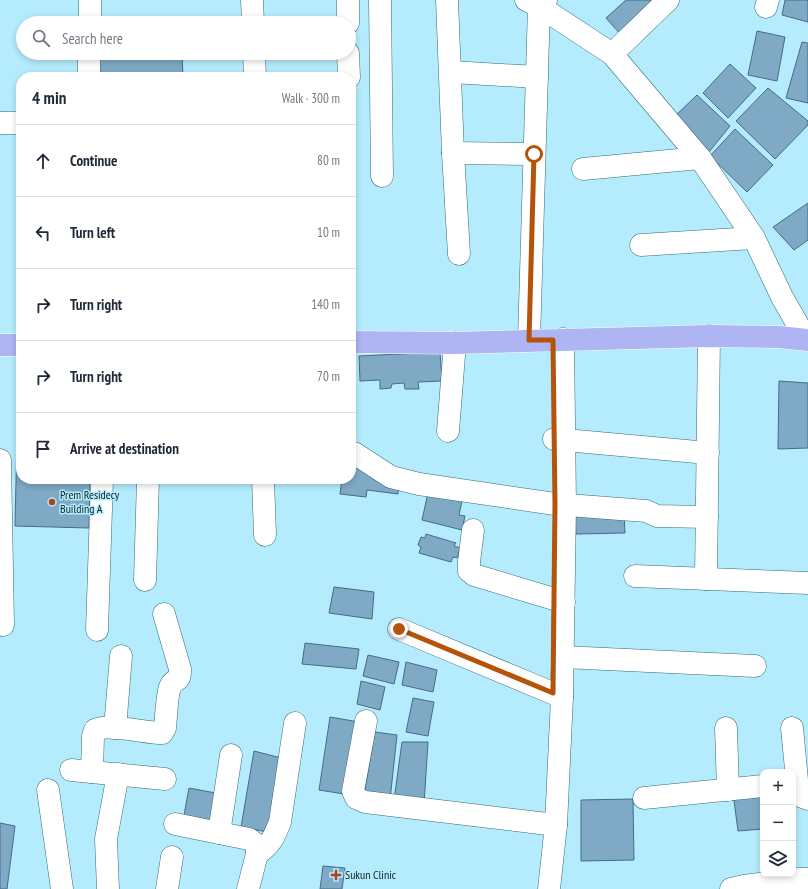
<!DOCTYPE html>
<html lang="en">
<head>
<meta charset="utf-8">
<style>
	:root { --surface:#fff; --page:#f2f2f3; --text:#1f2937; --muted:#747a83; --line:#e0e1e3 }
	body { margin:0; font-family:"PT Sans Narrow",sans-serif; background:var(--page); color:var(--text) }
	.controls { position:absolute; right:12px; bottom:12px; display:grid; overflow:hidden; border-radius:8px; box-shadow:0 2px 6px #0003 }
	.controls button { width:36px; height:36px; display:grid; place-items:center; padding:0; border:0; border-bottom:1px solid var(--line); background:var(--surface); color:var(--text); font:20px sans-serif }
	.stop { position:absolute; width:12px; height:12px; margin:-9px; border:3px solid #b45309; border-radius:50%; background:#fff }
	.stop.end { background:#b45309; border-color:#fff; box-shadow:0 1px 4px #0008 }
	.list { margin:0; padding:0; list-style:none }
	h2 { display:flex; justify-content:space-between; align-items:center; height:52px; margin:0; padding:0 16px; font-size:17px }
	h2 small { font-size:13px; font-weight:400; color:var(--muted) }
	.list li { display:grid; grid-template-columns:26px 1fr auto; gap:12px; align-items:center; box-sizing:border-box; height:72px; padding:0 16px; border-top:1px solid var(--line) }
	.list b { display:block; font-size:15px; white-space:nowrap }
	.list em { font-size:13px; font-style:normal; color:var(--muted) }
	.icon { flex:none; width:22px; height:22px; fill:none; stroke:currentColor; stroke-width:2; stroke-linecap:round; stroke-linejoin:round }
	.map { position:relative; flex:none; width:808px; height:889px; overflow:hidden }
	.search { position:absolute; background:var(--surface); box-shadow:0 2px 6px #0003; left:16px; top:16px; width:340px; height:44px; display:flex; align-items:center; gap:10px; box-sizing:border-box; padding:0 14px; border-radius:22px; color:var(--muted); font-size:15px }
	.panel { position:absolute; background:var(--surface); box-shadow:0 2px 6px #0003; left:16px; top:72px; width:340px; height:412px; border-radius:16px }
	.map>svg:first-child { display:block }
</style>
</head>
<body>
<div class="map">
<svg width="808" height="889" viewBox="0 0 808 889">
	<rect width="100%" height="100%" fill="#b4ecfd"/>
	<g fill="#7fa9c5" stroke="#446c87">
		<path d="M626 0H662L622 36 606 18Z"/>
		<path d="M785 0H808V22L782 15Z"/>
		<path d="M757 31 785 37 777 81 748 75Z"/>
		<path d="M802 42 808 43V103L786 98Z"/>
		<path d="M95 53H182L183 76 96 77Z"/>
		<path d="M730 64 756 88 728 118 703 93Z"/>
		<path d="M768 88 808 121V125L775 159 736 121Z"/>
		<path d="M697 95 730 126 709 152 673 118Z"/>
		<path d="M735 129 773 165 747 192 710 156Z"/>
		<path d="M808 203V240L794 250 773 227Z"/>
		<path d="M440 352 442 381 418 382 419 389H405L404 383 392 384 391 388 380 389V380L360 381 359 356Z"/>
		<path d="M779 381 808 383V448L778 449Z"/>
		<path d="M17 437H21V479H90L89 528 15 526Z"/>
		<path d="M351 462 399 482 398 494 367 490 366 497 340 494 342 479H351Z"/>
		<path d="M429 488 463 496 459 515 465 516 462 530 422 520Z"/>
		<path d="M624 512 625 533 576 534 575 514Z"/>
		<path d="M426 534 456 543 454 546 460 548 457 558 453 557 451 562 419 553 421 547 418 545 421 537 425 538Z"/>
		<path d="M334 587 374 592 372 619 329 613Z"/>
		<path d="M305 643 359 649 356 669 302 664Z"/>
		<path d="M368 655 399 662 394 684 363 676Z"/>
		<path d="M406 662 437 670 433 692 402 685Z"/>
		<path d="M361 681 385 687 380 710 357 704Z"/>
		<path d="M413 698 434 702 428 736 406 732Z"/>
		<path d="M330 717 359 722 350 795 319 790Z"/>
		<path d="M375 732 397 735 390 800 364 795Z"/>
		<path d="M402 742H428L424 805 394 800Z"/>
		<path d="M254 751 285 759 273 833 241 827Z"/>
		<path d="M189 788 221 794 216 827 183 821Z"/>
		<path d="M763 790V829L738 831 733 793Z"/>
		<path d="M633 799 634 860 581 861V800Z"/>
		<path d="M0 823 15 826 7 889H0Z"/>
		<path d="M323 866 345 868 342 889H320Z"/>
	</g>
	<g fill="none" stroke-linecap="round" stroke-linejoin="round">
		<g stroke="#346a79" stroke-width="23">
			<g id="minor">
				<path d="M252 0 253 23"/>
				<path d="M348 0V23"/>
				<path d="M380 0 382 176"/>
				<path d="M447 0 453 153 459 254"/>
				<path d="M526 0 539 6 612 54 700 158 754 238 782 297 806 339"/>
				<path d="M766 7 768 0"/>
				<path d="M90 23V0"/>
				<path d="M254 53 255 77"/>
				<path d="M348 53 349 77"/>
				<path d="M612 54 668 0"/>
				<path d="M451 72 537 77"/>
				<path d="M89 77V53"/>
				<path d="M0 123H21"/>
				<path d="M453 153 534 154"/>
				<path d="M583 169 700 158"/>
				<path d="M641 245 754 238"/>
				<path d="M529 340 539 6 546 0"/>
				<path d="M448 431 455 343"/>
				<path d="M554 439 708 453"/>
				<path d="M354 453 391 477 419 484 555 504 646 511 657 516 707 517"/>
				<path d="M0 460 3 625"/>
				<path d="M263 479 265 535"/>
				<path d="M473 530 469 562V571L474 575 564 602"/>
				<path d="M635 576 808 583"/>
				<path d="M706 579 709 336"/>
				<path d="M145 580 148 479"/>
				<path d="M399 629 562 697"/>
				<path d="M97 630 102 479"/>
				<path d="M563 657 755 666"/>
				<path d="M366 721 353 791 356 798 365 802 556 825"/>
				<path d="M115 728 121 656"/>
				<path d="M726 728 728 790"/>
				<path d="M792 728 798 790 800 796 808 799"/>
				<path d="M71 770 165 779"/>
				<path d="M92 772 93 736 95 730C108 723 145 733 162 733L165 728C166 719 167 694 170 687 174 677 181 684 180 669L164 614"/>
				<path d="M48 790 62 889"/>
				<path d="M644 798 763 786"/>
				<path d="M175 824 249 839 257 845V854L248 889"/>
				<path d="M219 833 231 755"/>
				<path d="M257 854C271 845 274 837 280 822L295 723"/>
				<path d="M108 889 106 839 118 774"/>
				<path d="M167 889 172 857"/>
				<path d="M549 889 556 825 562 697 565 505 563 339"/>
				<path d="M731 889 744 886 799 879H808"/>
			</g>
		</g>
		<g stroke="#fff" stroke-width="23">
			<g id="major">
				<path d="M351 342 455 343 709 336 779 337 808 340"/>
				<path d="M0 345H21"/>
			</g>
		</g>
		<use href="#minor" stroke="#fff" stroke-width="22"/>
		<use href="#major" stroke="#afb4f3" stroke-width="22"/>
	</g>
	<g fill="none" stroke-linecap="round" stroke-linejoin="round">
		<path stroke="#b45309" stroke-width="5" d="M399 629 553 693 555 504 553 340H529L534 154"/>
	</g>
	<g fill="#ac4422" stroke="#b4ecfd" stroke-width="1.5">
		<circle cx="52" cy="502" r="4"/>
		<path d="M334 869h4v4h4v4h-4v4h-4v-4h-4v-4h4z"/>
	</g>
	<g text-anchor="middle" stroke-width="3" stroke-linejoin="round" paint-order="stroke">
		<g font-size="12" fill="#0c2329" stroke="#b4ecfd" text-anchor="start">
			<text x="60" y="499">Prem Residecy<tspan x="60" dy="14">Building A</tspan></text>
			<text x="345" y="879">Sukun Clinic</text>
		</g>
	</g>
</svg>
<div class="controls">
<button>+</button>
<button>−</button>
<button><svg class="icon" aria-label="layers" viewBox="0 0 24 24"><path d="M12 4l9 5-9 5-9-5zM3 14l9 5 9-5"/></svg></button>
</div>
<div class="stop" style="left:534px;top:154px"></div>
<div class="stop end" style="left:399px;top:629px"></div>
<div class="search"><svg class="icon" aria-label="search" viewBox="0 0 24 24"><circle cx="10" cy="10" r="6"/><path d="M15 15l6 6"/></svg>Search here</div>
<section class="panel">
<h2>4 min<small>Walk · 300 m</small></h2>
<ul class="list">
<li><svg class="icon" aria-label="ahead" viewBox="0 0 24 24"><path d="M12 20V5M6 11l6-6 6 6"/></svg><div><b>Continue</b></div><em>80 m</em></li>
<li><svg class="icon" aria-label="left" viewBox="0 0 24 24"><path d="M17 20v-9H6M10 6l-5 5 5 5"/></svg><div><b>Turn left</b></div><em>10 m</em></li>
<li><svg class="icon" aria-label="right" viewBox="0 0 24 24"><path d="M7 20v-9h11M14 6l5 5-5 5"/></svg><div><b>Turn right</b></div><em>140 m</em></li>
<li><svg class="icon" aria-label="right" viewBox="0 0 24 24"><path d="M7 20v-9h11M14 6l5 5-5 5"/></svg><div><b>Turn right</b></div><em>70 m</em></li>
<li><svg class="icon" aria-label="arrive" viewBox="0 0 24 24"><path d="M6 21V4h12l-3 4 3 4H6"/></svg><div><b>Arrive at destination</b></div></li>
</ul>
</section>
</div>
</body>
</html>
